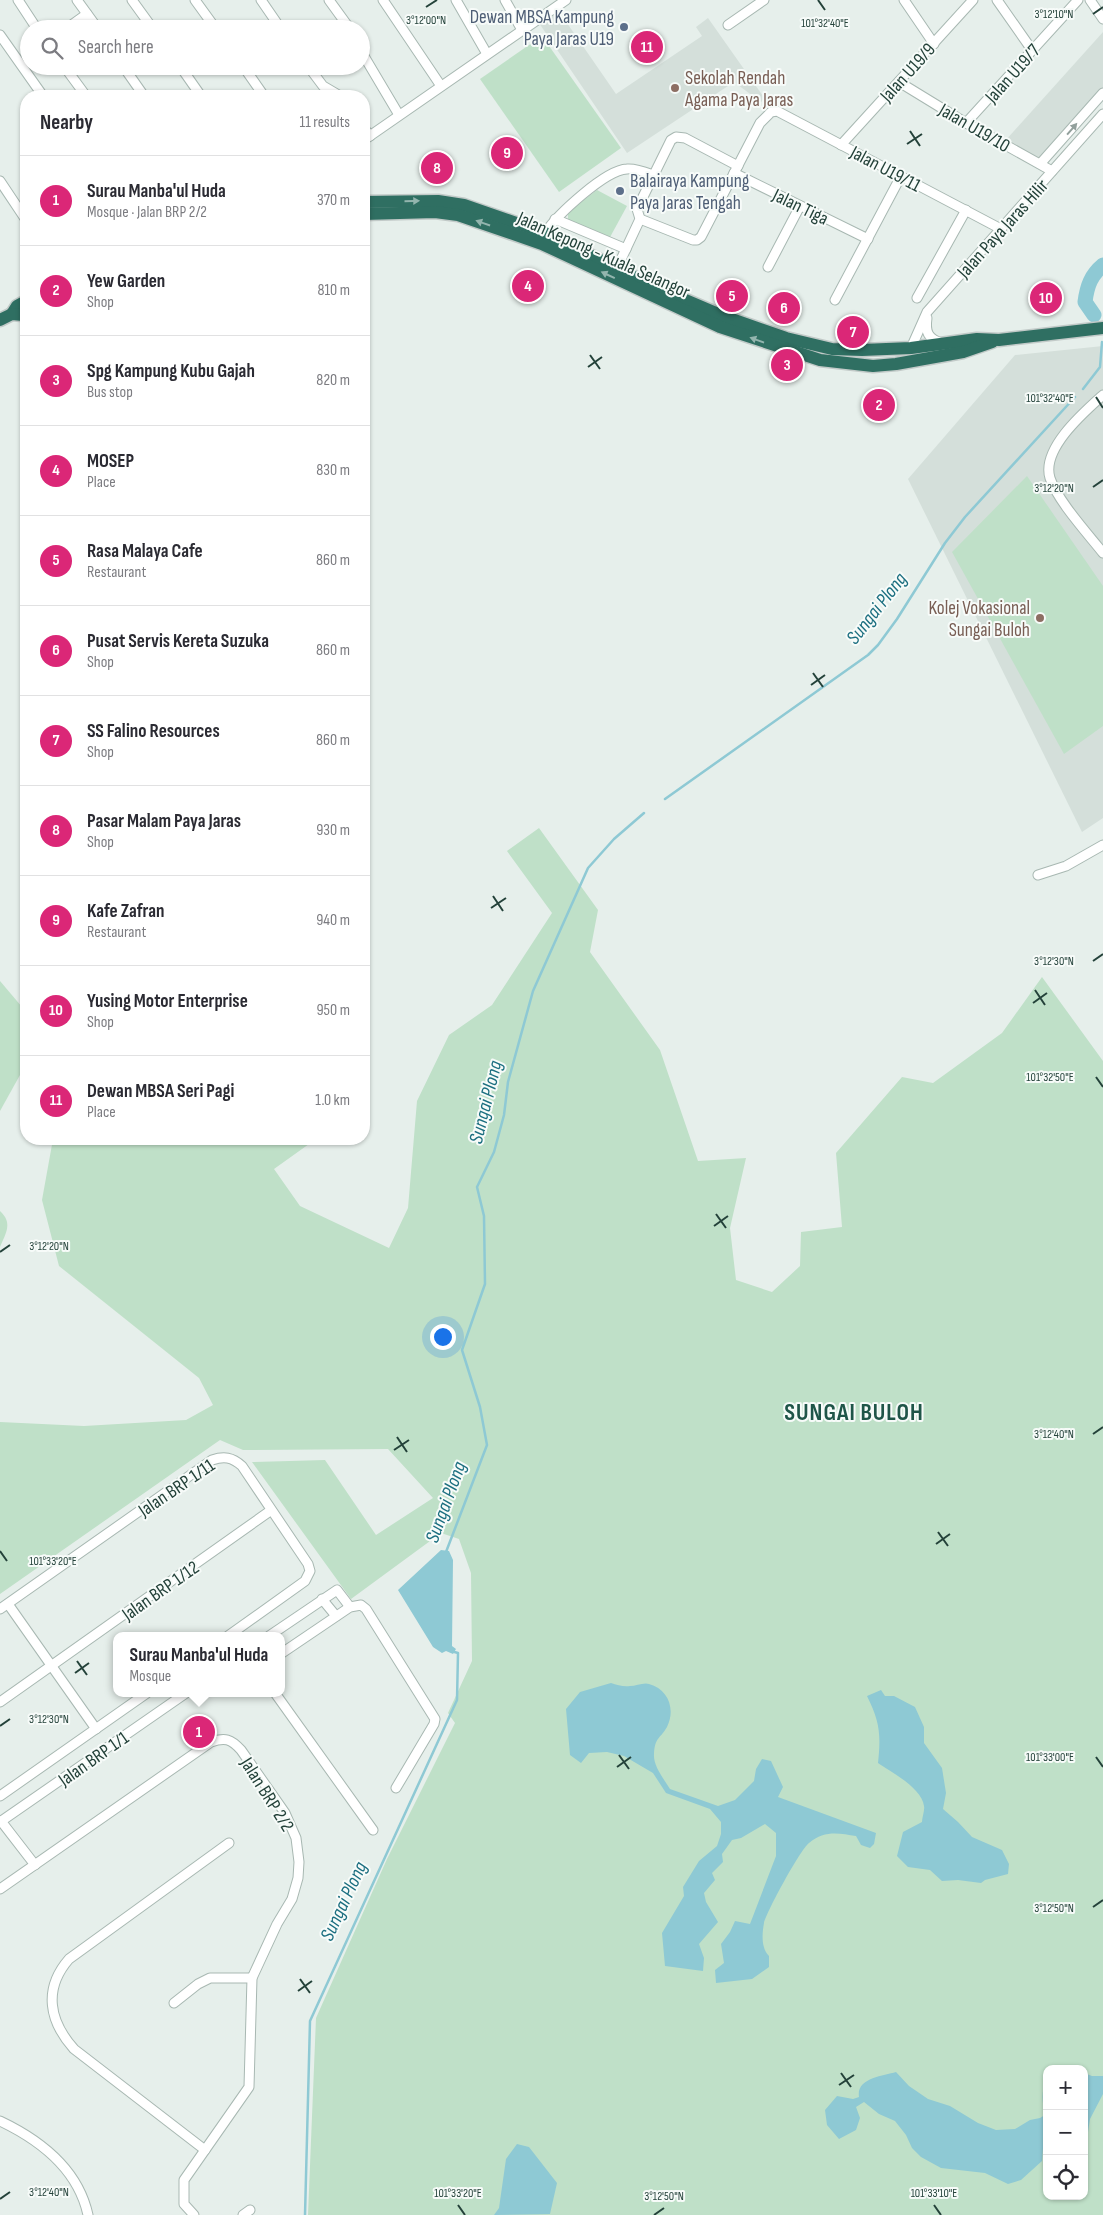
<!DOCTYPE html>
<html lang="en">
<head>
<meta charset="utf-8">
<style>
	:root { --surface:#fff; --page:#f7f7f7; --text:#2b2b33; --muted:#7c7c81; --line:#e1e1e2; --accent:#db2777 }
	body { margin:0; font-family:"Sofia Sans Condensed",sans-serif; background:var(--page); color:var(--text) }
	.controls { position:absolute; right:15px; bottom:15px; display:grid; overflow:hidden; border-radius:10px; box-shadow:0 1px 4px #0004 }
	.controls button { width:45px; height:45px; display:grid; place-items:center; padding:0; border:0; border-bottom:1px solid var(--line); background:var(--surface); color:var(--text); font:25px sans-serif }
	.you { position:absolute; left:442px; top:1336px; width:18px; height:18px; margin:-12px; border:4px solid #fff; border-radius:50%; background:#1a73e8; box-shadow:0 0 0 8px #1a73e833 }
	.badge { display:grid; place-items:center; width:32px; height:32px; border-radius:50%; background:var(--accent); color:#fff; font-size:16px; font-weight:700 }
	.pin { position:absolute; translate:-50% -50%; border:2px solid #fff; box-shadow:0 1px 5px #0006 }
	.popup { position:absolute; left:113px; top:1632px; width:172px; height:65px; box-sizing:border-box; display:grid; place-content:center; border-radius:10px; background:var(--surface); filter:drop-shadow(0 1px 4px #0005); font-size:16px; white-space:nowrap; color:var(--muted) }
	.popup b { font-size:19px; color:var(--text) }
	.popup::after { content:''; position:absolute; left:50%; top:100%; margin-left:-10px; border:10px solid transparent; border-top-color:var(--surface) }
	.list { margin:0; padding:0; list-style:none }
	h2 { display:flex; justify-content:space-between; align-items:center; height:65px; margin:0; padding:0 20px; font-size:21px }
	h2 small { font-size:16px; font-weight:400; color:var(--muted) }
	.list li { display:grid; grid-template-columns:32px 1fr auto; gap:15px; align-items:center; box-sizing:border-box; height:90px; padding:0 20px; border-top:1px solid var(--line) }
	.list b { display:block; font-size:19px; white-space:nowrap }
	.list p { margin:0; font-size:16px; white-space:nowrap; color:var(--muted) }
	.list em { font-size:16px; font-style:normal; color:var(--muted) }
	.icon { flex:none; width:28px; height:28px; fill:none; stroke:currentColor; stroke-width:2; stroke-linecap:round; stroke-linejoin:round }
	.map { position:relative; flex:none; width:1103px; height:2215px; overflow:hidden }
	.search { position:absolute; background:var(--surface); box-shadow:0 1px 4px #0004; left:20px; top:20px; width:350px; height:55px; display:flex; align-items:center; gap:12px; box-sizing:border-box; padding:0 18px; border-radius:28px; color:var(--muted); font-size:19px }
	.panel { position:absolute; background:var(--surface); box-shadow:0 1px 4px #0004; left:20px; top:90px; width:350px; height:1055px; border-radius:20px }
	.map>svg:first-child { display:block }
</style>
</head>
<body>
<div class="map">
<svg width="1103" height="2215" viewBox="0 0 1103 2215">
	<rect width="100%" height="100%" fill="#e6efeb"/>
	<g fill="#d4dfda">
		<path d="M558 10 616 94 702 36 696 27 708 18 765 99 761 102 734 82 627 153 539 23Z"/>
		<path d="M1103 32V89L1039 160 1005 141Z"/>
		<path d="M1103 346V818L1082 832 908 479 1015 355Z"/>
	</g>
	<g fill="#bfe0c8" fill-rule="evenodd">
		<path d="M542 36 621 148 559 192 480 79Z"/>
		<path d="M597 190 627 206 609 239 568 221V212Z"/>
		<path d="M1027 476 1103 586V726L1064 754 952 552Z"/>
		<path d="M539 828 598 910 590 952 660 1050 698 1161 746 1158 730 1228 736 1280 772 1292 800 1266 801 1232 842 1227 836 1153 902 1077 933 1083 1002 1033 1042 977 1103 1061V2215H308L316 2018 387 1859 455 1723 448 1713 472 1661 471 1573 459 1539 441 1533 351 1599 252 1462 325 1460 376 1535 433 1498 388 1449 243 1450 220 1440 0 1594V1422L84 1426 186 1420 213 1405 199 1378 59 1266 42 1200 53 1139H316L274 1169 300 1206 389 1248 408 1208 417 1101 449 1035 492 1005 552 913 507 851ZM1047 2069H1084V2196H1047Z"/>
		<path d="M0 981 22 1007 25 1066 0 1111Z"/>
		<path d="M0 1211C13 1223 6 1233 0 1247Z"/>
	</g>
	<g fill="#8ec9d4">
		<path d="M441 1550 449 1551 453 1560 452 1646 456 1649 453 1654 446 1651 442 1653 433 1647 398 1590Z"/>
		<path d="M611 1683C617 1685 624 1687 630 1686 636 1686 644 1682 649 1684 668 1689 676 1709 667 1727 660 1739 655 1737 654 1754 653 1766 664 1779 670 1789L718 1806 735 1800 754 1781 756 1769 762 1759 771 1761 783 1787 778 1797 876 1833 874 1844 870 1848 861 1845 856 1836C839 1833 824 1830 809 1843 800 1850 767 1911 764 1923 762 1934 761 1948 769 1956V1967L752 1979 716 1983 715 1970 724 1963 721 1944 730 1932 735 1921 750 1924 776 1856V1833L765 1824 741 1838 732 1840 722 1854 723 1862 712 1873 715 1880 704 1893 706 1902 718 1922 699 1944 704 1958 703 1971 665 1966 662 1933 684 1896 683 1887 699 1861 717 1846 721 1834V1822L710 1809 666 1793 653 1773 624 1756 607 1752 589 1753 581 1763 570 1755 566 1709 580 1692Z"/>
		<path d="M881 1690 885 1696H894L915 1707 924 1727V1743L942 1768 946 1793 943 1809 958 1822 972 1837 1002 1850 1009 1864 1008 1874 985 1880 981 1883 958 1880 942 1881 930 1870 908 1867 897 1856 903 1832 922 1822C922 1817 925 1810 924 1806 922 1788 891 1772 878 1763 881 1735 880 1722 867 1696Z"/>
		<path d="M896 2072 909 2086 928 2099 950 2106 978 2123 996 2130 1015 2129 1030 2120 1040 2118 1045 2115C1042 2101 1041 2091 1047 2078V2134L1044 2135 1042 2161 1021 2180 1008 2184 985 2173 941 2168 921 2157 912 2148 906 2135 895 2121 879 2114 864 2102 856 2107 860 2118 856 2130 839 2139 827 2125 825 2110 837 2096 853 2099 859 2097C856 2078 883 2076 896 2072Z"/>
		<path d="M1084 2073 1092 2076H1103V2094L1090 2119 1088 2132 1084 2135Z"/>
		<path d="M517 2144 529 2147 557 2183 550 2214 494 2215 499 2208 506 2159Z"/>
	</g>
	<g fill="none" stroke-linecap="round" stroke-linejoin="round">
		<g stroke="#8ec9d4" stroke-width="2.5">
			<path d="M1083 389 1100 367 1102 342"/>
			<path d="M665 799 868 655 878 645 897 619 945 543 965 517 1075 397"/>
			<path d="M446 1552 487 1445 480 1407 462 1350 485 1284 484 1216 477 1187 494 1152 504 1115 508 1082 533 991 588 868 614 839 644 813"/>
			<path d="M305 2215 310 2021 457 1700 458 1653 451 1651"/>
		</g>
		<path stroke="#8ec9d4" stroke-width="15" d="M1094 315 1085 302C1087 286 1091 275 1103 265"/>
		<g stroke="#a8b8b2" stroke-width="11">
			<g id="minor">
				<path d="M18 0 37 29"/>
				<path d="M77 0 98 29"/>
				<path d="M132 0 153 29"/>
				<path d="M195 0 216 29"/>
				<path d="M261 0 281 29"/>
				<path d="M329 0 350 29"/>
				<path d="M383 0 441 86"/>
				<path d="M456 0 487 54"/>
				<path d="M505 0 522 30"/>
				<path d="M904 0 934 44"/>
				<path d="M997 0 1032 50"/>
				<path d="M1090 0 1103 19"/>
				<path d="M728 25 764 0"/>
				<path d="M66 29 87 14"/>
				<path d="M0 35 43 96"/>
				<path d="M361 51 399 115"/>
				<path d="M64 66 86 96"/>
				<path d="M123 66 144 96"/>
				<path d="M180 66 201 96"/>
				<path d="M243 66 264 96"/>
				<path d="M308 66 323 86 340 96"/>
				<path d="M899 82 966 123 1052 171"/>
				<path d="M966 123 1078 0"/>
				<path d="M364 128 370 136"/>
				<path d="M364 140 566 0"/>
				<path d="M841 145 973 0"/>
				<path d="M1040 164 1103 93"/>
				<path d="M734 173 868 239"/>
				<path d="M0 181 26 220"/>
				<path d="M555 219 626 249"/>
				<path d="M640 219 693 240H697L701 237 760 123 771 112 777 111 1001 229"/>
				<path d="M545 233C557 215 605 170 627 169 635 168 645 172 653 175"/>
				<path d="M768 267 800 206"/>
				<path d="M617 268 640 219 637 209 671 140 676 137 685 138 738 166"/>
				<path d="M917 298 966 210"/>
				<path d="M835 300 901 176"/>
				<path d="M927 318C925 332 928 339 942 343"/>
				<path d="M911 348 927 312 1103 114"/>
				<path d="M1103 395C1084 412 1041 449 1050 478 1057 500 1088 534 1103 553"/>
				<path d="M1038 875 1066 866 1103 845"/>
				<path d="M322 1599 336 1616"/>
				<path d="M8 1604 96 1729"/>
				<path d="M0 1609 212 1460C224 1456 232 1457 242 1466L308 1564 310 1571 305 1581 228 1636"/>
				<path d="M269 1636 337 1590 350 1607"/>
				<path d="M282 1653 350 1607 361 1605 366 1609 435 1719 434 1724 396 1788"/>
				<path d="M275 1693 373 1830"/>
				<path d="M0 1702 270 1511"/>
				<path d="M0 1796 147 1693"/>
				<path d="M1 1821 35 1865"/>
				<path d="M0 1822 186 1693"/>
				<path d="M0 1889 211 1742C225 1737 231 1739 241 1750L285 1813 296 1838 299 1862 298 1878 292 1899 277 1924 252 1978 249 2087 184 2180V2204L194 2215"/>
				<path d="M174 2003 198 1984 210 1978H252"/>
				<path d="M0 2121C40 2140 78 2169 88 2215"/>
				<path d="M205 2150 74 2049C49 2021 43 1989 69 1959L229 1843"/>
				<path d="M243 2215 250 2210"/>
			</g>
		</g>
		<g stroke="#c2cac8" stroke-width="15">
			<g id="highway">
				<path d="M364 202 438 201 464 205 545 233 655 287 723 316 786 338 832 349 862 350 911 348 977 339 999 340 1103 328"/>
				<path d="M364 214 435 212 458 215 542 244 720 327 820 360 873 366 896 364 963 352 992 342"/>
				<path d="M12 314 17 306 26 301"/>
				<path d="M0 320 12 314 23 315 26 313"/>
			</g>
		</g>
		<use href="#minor" stroke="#fff" stroke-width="9"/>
		<use href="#highway" stroke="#2f6f62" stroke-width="12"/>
	</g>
	<defs><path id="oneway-solid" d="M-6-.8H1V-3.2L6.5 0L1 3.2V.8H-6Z" transform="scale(1.25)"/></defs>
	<use fill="#92a09c" href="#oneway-solid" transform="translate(1072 129) rotate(-49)"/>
	<g fill="#93b5ae">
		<use href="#oneway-solid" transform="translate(412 201) rotate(-1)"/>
		<use href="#oneway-solid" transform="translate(483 223) rotate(-161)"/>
		<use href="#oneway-solid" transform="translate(608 275) rotate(-155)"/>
		<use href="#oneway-solid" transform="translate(757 340) rotate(-160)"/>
	</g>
	<path fill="none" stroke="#24423a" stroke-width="2" d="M818 0 825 10M426 7 437 0M1093 14 1103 7M910 131 920 146M907 144 922 134M590 355 600 369M588 367 602 357M1096 397 1103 408M1093 487 1103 480M813 673 823 687M811 685 825 675M493 896 503 911M491 908 506 898M1093 961 1103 954M1035 990 1045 1005M1033 1003 1047 993M1096 1077 1103 1087M716 1214 726 1228M714 1226 728 1216M0 1252 10 1245M1093 1434 1103 1427M397 1437 407 1452M394 1450 409 1440M938 1532 948 1546M936 1544 950 1534M0 1551 7 1561M77 1661 87 1675M75 1673 89 1663M0 1726 10 1719M619 1755 629 1769M1096 1757 1103 1767M617 1767 631 1757M1093 1907 1103 1900M300 1979 310 1993M298 1991 312 1981M841 2073 851 2087M839 2085 854 2075M0 2199 10 2192M458 2205 465 2215M934 2205 941 2215M654 2215 664 2208"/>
	<g fill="#5c6f8a" stroke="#f7fbf9" stroke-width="2">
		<circle cx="624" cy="27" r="5"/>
		<circle cx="620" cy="191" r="5"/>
	</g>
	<g fill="#8d6e63" stroke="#f7fbf9" stroke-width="2">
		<circle cx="675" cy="88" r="5"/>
		<circle cx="1040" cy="618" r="5"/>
	</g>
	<g text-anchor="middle" stroke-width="4" stroke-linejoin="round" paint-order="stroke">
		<g font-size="19" fill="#4e5e75" stroke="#f7fbf9" text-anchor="end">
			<text x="614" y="23">Dewan MBSA Kampung<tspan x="614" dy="22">Paya Jaras U19</tspan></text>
			<text x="630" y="187" text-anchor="start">Balairaya Kampung<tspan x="630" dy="22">Paya Jaras Tengah</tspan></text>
		</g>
		<g font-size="19" fill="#24423a" stroke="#f7fbf9">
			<text transform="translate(907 72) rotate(-48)" y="7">Jalan U19/9</text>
			<text transform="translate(1012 73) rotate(-48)" y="7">Jalan U19/7</text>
			<text transform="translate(975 127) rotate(30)" y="7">Jalan U19/10</text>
			<text transform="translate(886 168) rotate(28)" y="7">Jalan U19/11</text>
			<text transform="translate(801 206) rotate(26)" y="7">Jalan Tiga</text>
			<text transform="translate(1002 228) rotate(-48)" y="7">Jalan Paya Jaras Hilir</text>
			<text transform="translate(604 254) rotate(24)" y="7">Jalan Kepong - Kuala Selangor</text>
			<text transform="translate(176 1487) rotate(-34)" y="7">Jalan BRP 1/11</text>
			<text transform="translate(160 1590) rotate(-35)" y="7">Jalan BRP 1/12</text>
			<text transform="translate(93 1758) rotate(-35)" y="7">Jalan BRP 1/1</text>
			<text transform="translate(268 1794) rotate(58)" y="7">Jalan BRP 2/2</text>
		</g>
		<g font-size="19" fill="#785e54" stroke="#f7fbf9" text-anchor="start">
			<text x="685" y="84">Sekolah Rendah<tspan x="685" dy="22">Agama Paya Jaras</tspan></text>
			<text x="1030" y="614" text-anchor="end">Kolej Vokasional<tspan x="1030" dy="22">Sungai Buloh</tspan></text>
		</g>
		<g font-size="20" font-style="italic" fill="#1c6f80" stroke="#f7fbf9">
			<text transform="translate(876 608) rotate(-52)" y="7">Sungai Plong</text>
			<text transform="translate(485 1102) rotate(-76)" y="7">Sungai Plong</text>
			<text transform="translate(445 1502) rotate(-70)" y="7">Sungai Plong</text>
			<text transform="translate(343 1901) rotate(-65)" y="7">Sungai Plong</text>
		</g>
		<g font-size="24" font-weight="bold" letter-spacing="1" fill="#1f5548" stroke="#f7fbf9">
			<text x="854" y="1420">SUNGAI BULOH</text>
		</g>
	</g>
	<g font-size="12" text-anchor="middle" fill="#24423a" stroke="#f7fbf9" stroke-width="4" stroke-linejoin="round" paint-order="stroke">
		<text x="1054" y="18">3°12'10"N</text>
		<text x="426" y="24">3°12'00"N</text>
		<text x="825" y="27">101°32'40"E</text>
		<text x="1050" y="402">101°32'40"E</text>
		<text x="1054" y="492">3°12'20"N</text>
		<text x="1054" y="965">3°12'30"N</text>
		<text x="1050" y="1081">101°32'50"E</text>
		<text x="49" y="1250">3°12'20"N</text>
		<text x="1054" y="1438">3°12'40"N</text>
		<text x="53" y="1565">101°33'20"E</text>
		<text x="49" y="1723">3°12'30"N</text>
		<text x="1050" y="1761">101°33'00"E</text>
		<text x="1054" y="1912">3°12'50"N</text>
		<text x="49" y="2196">3°12'40"N</text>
		<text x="458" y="2197">101°33'20"E</text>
		<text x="934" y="2197">101°33'10"E</text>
		<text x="664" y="2200">3°12'50"N</text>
	</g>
</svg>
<div class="controls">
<button>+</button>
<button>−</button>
<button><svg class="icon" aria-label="locate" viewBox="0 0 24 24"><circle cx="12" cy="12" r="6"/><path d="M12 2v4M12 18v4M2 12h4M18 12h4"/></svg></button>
</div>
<div class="you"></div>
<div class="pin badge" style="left:199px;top:1732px">1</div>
<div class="popup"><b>Surau Manba'ul Huda</b>Mosque</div>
<div class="pin badge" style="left:879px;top:405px">2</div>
<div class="pin badge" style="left:787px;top:365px">3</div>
<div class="pin badge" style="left:528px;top:286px">4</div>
<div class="pin badge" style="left:732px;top:296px">5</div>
<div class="pin badge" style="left:784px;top:308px">6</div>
<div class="pin badge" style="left:853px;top:332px">7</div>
<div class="pin badge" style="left:437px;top:168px">8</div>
<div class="pin badge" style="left:507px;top:153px">9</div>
<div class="pin badge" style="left:1046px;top:298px">10</div>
<div class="pin badge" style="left:647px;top:47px">11</div>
<div class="search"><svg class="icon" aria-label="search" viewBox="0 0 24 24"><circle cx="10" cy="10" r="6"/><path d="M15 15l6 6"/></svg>Search here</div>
<section class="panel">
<h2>Nearby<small>11 results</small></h2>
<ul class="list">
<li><span class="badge">1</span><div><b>Surau Manba'ul Huda</b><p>Mosque · Jalan BRP 2/2</p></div><em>370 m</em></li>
<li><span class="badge">2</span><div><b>Yew Garden</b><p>Shop</p></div><em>810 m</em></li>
<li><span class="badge">3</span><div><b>Spg Kampung Kubu Gajah</b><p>Bus stop</p></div><em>820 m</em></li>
<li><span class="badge">4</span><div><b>MOSEP</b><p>Place</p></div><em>830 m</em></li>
<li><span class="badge">5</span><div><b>Rasa Malaya Cafe</b><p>Restaurant</p></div><em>860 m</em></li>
<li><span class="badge">6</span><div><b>Pusat Servis Kereta Suzuka</b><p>Shop</p></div><em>860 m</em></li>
<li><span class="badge">7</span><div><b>SS Falino Resources</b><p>Shop</p></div><em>860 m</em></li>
<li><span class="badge">8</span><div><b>Pasar Malam Paya Jaras</b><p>Shop</p></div><em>930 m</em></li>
<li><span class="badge">9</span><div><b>Kafe Zafran</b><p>Restaurant</p></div><em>940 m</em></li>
<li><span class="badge">10</span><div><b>Yusing Motor Enterprise</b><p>Shop</p></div><em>950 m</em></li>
<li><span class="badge">11</span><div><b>Dewan MBSA Seri Pagi</b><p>Place</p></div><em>1.0 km</em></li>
</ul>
</section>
</div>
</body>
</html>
